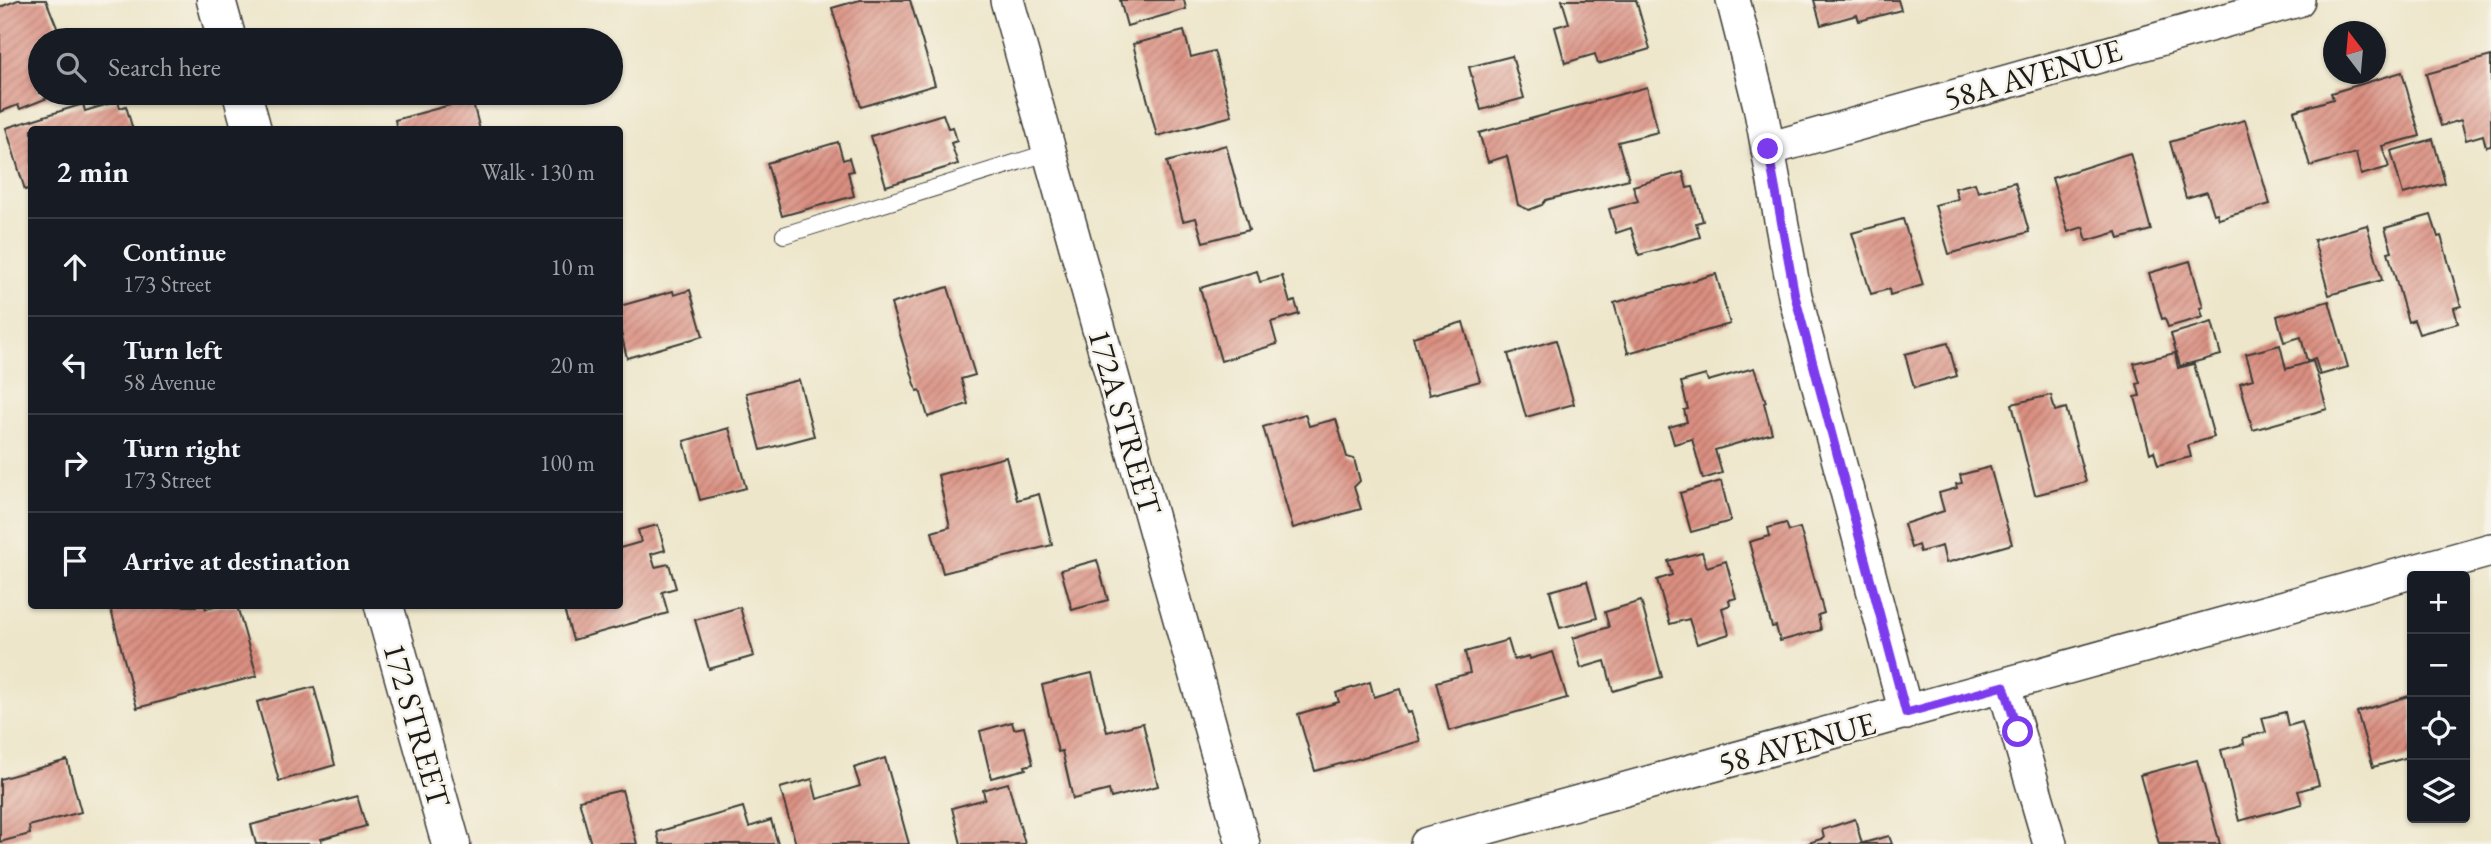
<!DOCTYPE html>
<html lang="en">
<head>
<meta charset="utf-8">
<style>
	:root { --surface:#171b24; --page:#242831; --text:#f1f3f6; --muted:#9ea1a6; --line:#363941 }
	body { margin:0; font-family:"EB Garamond",serif; background:var(--page); color:var(--text) }
	.controls { position:absolute; right:21px; bottom:21px; display:grid; overflow:hidden; border-radius:7px; box-shadow:0 2px 5px #0004 }
	.controls button { width:63px; height:63px; display:grid; place-items:center; padding:0; border:0; border-bottom:2px solid var(--line); background:var(--surface); color:var(--text); font:35px sans-serif }
	.compass { position:absolute; left:2323px; top:21px; width:63px; height:63px; border-radius:50%; background:var(--surface); box-shadow:0 2px 5px #0004; rotate:344deg }
	.stop { position:absolute; width:21px; height:21px; margin:-16px; border:5px solid #7c3aed; border-radius:50%; background:#fff }
	.stop.end { background:#7c3aed; border-color:#fff; box-shadow:0 2px 7px #0008 }
	.list { margin:0; padding:0; list-style:none }
	h2 { display:flex; justify-content:space-between; align-items:center; height:91px; margin:0; padding:0 28px; font-size:30px }
	h2 small { font-size:23px; font-weight:400; color:var(--muted) }
	.list li { display:grid; grid-template-columns:46px 1fr auto; gap:21px; align-items:center; box-sizing:border-box; height:98px; padding:0 28px; border-top:2px solid var(--line) }
	.list b { display:block; font-size:26px; white-space:nowrap }
	.list p { margin:0; font-size:23px; white-space:nowrap; color:var(--muted) }
	.list em { font-size:23px; font-style:normal; color:var(--muted) }
	.icon { flex:none; width:38px; height:38px; fill:none; stroke:currentColor; stroke-width:2; stroke-linecap:round; stroke-linejoin:round }
	.map { position:relative; flex:none; width:2491px; height:844px; overflow:hidden }
	.search { position:absolute; background:var(--surface); box-shadow:0 2px 5px #0004; left:28px; top:28px; width:595px; height:77px; display:flex; align-items:center; gap:18px; box-sizing:border-box; padding:0 24px; border-radius:38px; color:var(--muted); font-size:26px }
	.panel { position:absolute; background:var(--surface); box-shadow:0 2px 5px #0004; left:28px; top:126px; width:595px; height:483px; border-radius:7px }
	.map>svg:first-child { display:block }
</style>
</head>
<body>
<div class="map">
<svg width="2491" height="844" viewBox="0 0 2491 844">
	<defs>
		<pattern id="building-hatch" width="6" height="6" patternUnits="userSpaceOnUse" patternTransform="scale(1.75)"><rect width="6" height="6" fill="#da8f81"/><path d="M-1 1l2-2M0 6l6-6M5 7l2-2" fill="none" stroke="#b07469"/></pattern>
	</defs>
	<rect width="100%" height="100%" fill="#f7f3e8"/>
	<filter id="ink" filterUnits="userSpaceOnUse"><feTurbulence type="fractalNoise" baseFrequency=".0143" numOctaves="2"/><feDisplacementMap in="SourceGraphic" scale="14" xChannelSelector="R" yChannelSelector="G"/><feConvolveMatrix kernelMatrix="1 2 1 2 8 2 1 2 1" color-interpolation-filters="sRGB"/></filter>
	<filter id="wash" filterUnits="userSpaceOnUse"><feTurbulence type="fractalNoise" baseFrequency=".00686" numOctaves="4" result="noise"/><feDisplacementMap in="SourceGraphic" scale="28" xChannelSelector="R" yChannelSelector="G"/><feGaussianBlur stdDeviation="1.57" result="paint"/><feColorMatrix in="noise" values="0 0 0 0 0 0 0 0 0 0 0 0 0 0 0 0 0 1.4 0 .05"/><feComposite in="paint" operator="in"/></filter>
	<g filter="url(#wash)">
		<rect width="100%" height="100%" fill="#ede6ca"/>
		<g id="blocks">
			<g fill="url(#building-hatch)">
				<path d="M18 0H46L62 40H40V93H60L20 109 18 105 0 112V7Z"/>
				<path d="M860 0H910L935 85 861 107 832 8Z"/>
				<path d="M1120 0H1184L1186 9 1127 26Z"/>
				<path d="M1562 0H1636L1650 49 1598 64 1595 54 1565 63 1555 27 1569 23Z"/>
				<path d="M1814 0H1898L1901 10 1859 21 1857 15 1821 25Z"/>
				<path d="M1184 31 1191 57 1214 51 1232 116 1157 136 1133 44Z"/>
				<path d="M1512 56 1524 98 1481 110 1469 67Z"/>
				<path d="M2491 56V146L2486 147 2483 135 2466 140 2461 120 2441 126 2426 74Z"/>
				<path d="M2402 72 2420 136 2382 146 2389 167 2361 175 2356 153 2310 166 2294 111 2333 99 2331 93Z"/>
				<path d="M1647 87 1658 132 1618 142 1629 179 1546 200 1542 205 1529 210 1518 205 1507 156 1488 162 1479 133Z"/>
				<path d="M472 99 480 130H397L395 120Z"/>
				<path d="M118 101 120 108 126 106 133 130H32V188L25 190 6 128 83 104 85 111Z"/>
				<path d="M943 114 948 128 953 127 957 141 951 143 958 164 886 186 871 136Z"/>
				<path d="M2245 120 2270 204 2219 219 2217 213 2214 214 2207 192 2186 198 2170 142Z"/>
				<path d="M2433 139 2445 183 2403 194 2391 151Z"/>
				<path d="M838 142 843 160 849 158 853 171 848 172 854 196 782 216 767 163Z"/>
				<path d="M1226 145 1249 230 1203 242 1196 218 1183 221 1167 162Z"/>
				<path d="M2130 153 2151 230 2119 239 2117 232 2087 241 2083 227 2068 232 2052 178Z"/>
				<path d="M1683 172 1687 188 1693 187 1703 221 1696 223 1700 237 1639 255 1631 228 1616 233 1609 209 1638 201 1633 186Z"/>
				<path d="M2015 182 2029 232 1949 254 1935 205 1958 199 1955 188 1975 183 1978 192Z"/>
				<path d="M2431 215 2438 237 2441 236 2461 306 2454 308 2458 323 2419 334 2414 320 2408 322 2388 252 2392 251 2385 228Z"/>
				<path d="M1903 219 1923 285 1890 295 1889 289 1871 294 1852 233Z"/>
				<path d="M2367 225 2382 280 2329 295 2314 240Z"/>
				<path d="M2190 261 2203 307 2200 308 2203 317 2168 327 2165 318 2162 319 2149 273Z"/>
				<path d="M1257 271 1260 282 1282 276 1290 303 1295 301 1299 314 1271 322 1277 344 1221 361 1200 288Z"/>
				<path d="M1716 274 1730 324 1628 353 1614 303Z"/>
				<path d="M948 287 975 375 961 379 968 404 928 417 920 390 917 391 891 304Z"/>
				<path d="M690 290 703 336 627 358 620 329V306L673 291 674 295Z"/>
				<path d="M2329 301 2348 367 2320 375 2315 358 2307 361 2301 337 2284 342 2277 316Z"/>
				<path d="M1463 322 1480 381 1429 395 1413 337Z"/>
				<path d="M2212 322 2221 355 2180 366 2171 334Z"/>
				<path d="M1556 340 1574 404 1526 417 1508 354Z"/>
				<path d="M1948 343 1957 376 1914 388 1905 354Z"/>
				<path d="M2280 345 2286 369 2313 361 2327 409 2253 430 2240 383 2253 379 2246 354Z"/>
				<path d="M2175 353 2178 368 2194 364 2214 437 2188 445 2191 457 2158 465 2154 451 2150 453 2135 397 2140 396 2137 384 2140 383 2134 363Z"/>
				<path d="M1754 368 1766 402 1764 403 1772 433 1715 450 1722 473 1703 479 1692 439 1674 444 1669 427 1687 422 1684 410 1688 409 1681 382 1706 375 1708 381Z"/>
				<path d="M799 380 814 436 761 450 746 393Z"/>
				<path d="M2051 395 2055 411 2066 408 2086 482 2035 495 2012 404Z"/>
				<path d="M1305 414 1309 426 1336 419 1347 457 1354 459 1360 481 1354 487 1361 509 1293 528 1263 427Z"/>
				<path d="M729 428 746 488 700 500 684 441Z"/>
				<path d="M1006 457 1017 500 1039 494 1052 545 943 573 932 532 950 527 938 475Z"/>
				<path d="M1990 467 2012 544 1946 563 1942 546 1920 552 1918 545 1911 548 1904 524 1944 511 1939 493 1957 488 1956 484 1962 483 1960 475Z"/>
				<path d="M1721 481 1731 521 1691 532 1680 493Z"/>
				<path d="M1786 523 1789 531 1800 528 1824 613 1818 615 1821 630 1780 641 1776 626 1772 627 1749 542 1770 536 1768 528Z"/>
				<path d="M658 525 665 550 651 554 655 567 669 564 676 588 662 592 668 613 573 640 563 606H620V548L641 542 638 530Z"/>
				<path d="M1702 552 1707 567 1726 561 1736 598 1729 600 1730 605 1722 608 1729 634 1697 644 1689 619 1670 624 1657 580 1672 575 1668 561Z"/>
				<path d="M1097 560 1108 600 1072 610 1061 570Z"/>
				<path d="M1587 581 1597 618 1560 628 1550 591Z"/>
				<path d="M1641 601 1662 677 1613 691 1605 661 1581 668 1573 638 1609 627 1605 612Z"/>
				<path d="M110 606H205L206 609 218 606H237L257 676 137 708Z"/>
				<path d="M740 607 754 656 709 669 695 620Z"/>
				<path d="M1508 640 1514 660 1529 656 1530 659 1553 652 1567 698 1449 731 1436 682 1470 673 1465 652Z"/>
				<path d="M1092 673 1107 732 1143 723 1158 786 1111 798 1109 790 1073 799 1062 751 1058 752 1042 685Z"/>
				<path d="M1370 682 1374 697 1400 689 1407 713 1411 712 1420 741 1315 771 1298 714 1339 702 1336 693Z"/>
				<path d="M314 687 335 765 279 781 257 702Z"/>
				<path d="M2412 695V756L2373 767 2357 712Z"/>
				<path d="M2285 712 2288 726 2302 722 2319 785 2298 791 2302 804 2239 821 2221 750 2244 744 2243 738 2266 732 2262 718Z"/>
				<path d="M1012 722 1014 729 1024 727 1033 764 1025 766 1026 769 991 778 980 731Z"/>
				<path d="M885 758 909 844H796L780 788 812 779 817 799 860 786 854 768Z"/>
				<path d="M67 760 81 812 29 826 30 834 0 842V779Z"/>
				<path d="M2197 760 2220 844H2159L2140 775Z"/>
				<path d="M1008 783 1025 844H961L952 808 985 799 983 790Z"/>
				<path d="M622 790 637 844H591L579 800Z"/>
				<path d="M357 796 366 826 321 839 322 844H256L251 825Z"/>
				<path d="M743 807 749 827 771 820 778 844H660L657 832Z"/>
				<path d="M1855 819 1862 844H1805L1824 838 1822 830Z"/>
				<path d="M1889 836 1892 844H1863V843Z"/>
			</g>
		</g>
	</g>
	<g filter="url(#ink)">
		<use href="#blocks" fill-opacity="0" stroke="#3b3a36" stroke-width="2"/>
		<g fill="none" stroke-linecap="round" stroke-linejoin="round">
			<g stroke="#3b3a36" stroke-width="18">
				<path id="service" d="M784 235 1050 152"/>
			</g>
			<g stroke="#3b3a36" stroke-width="36">
				<g id="minor">
					<path d="M1007 0 1243 844"/>
					<path d="M1733 0 1760 106 1795 296 1906 713"/>
					<path d="M1768 149 2298 0"/>
					<path d="M2004 686 2050 844"/>
					<path d="M1427 844 2491 550"/>
				</g>
			</g>
			<g stroke="#3b3a36" stroke-width="41">
				<g id="tertiary">
					<path d="M216 0 227 40"/>
					<path d="M242 93 252 130"/>
					<path d="M384 606 451 844"/>
				</g>
			</g>
			<use href="#service" stroke="#fff" stroke-width="16"/>
			<use href="#minor" stroke="#fff" stroke-width="33"/>
			<use href="#tertiary" stroke="#fff" stroke-width="38"/>
		</g>
	</g>
	<g fill="none" stroke-linecap="round" stroke-linejoin="round" filter="url(#ink)">
		<path stroke="#7c3aed" stroke-width="9" d="M1768 149 1795 296 1906 713 2004 686 2018 732"/>
	</g>
	<g text-anchor="middle" stroke-width="5" stroke-linejoin="round" paint-order="stroke">
		<g font-size="32" fill="#1c1c1c" stroke="#f7f3e8">
			<text transform="translate(2033 74) rotate(-16)" y="11">58A AVENUE</text>
			<text transform="translate(1125 422) rotate(74)" y="11">172A STREET</text>
			<text transform="translate(417 725) rotate(74)" y="11">172 STREET</text>
			<text transform="translate(1797 743) rotate(-15)" y="11">58 AVENUE</text>
		</g>
	</g>
</svg>
<div class="controls">
<button>+</button>
<button>−</button>
<button><svg class="icon" aria-label="locate" viewBox="0 0 24 24"><circle cx="12" cy="12" r="6"/><path d="M12 2v4M12 18v4M2 12h4M18 12h4"/></svg></button>
<button><svg class="icon" aria-label="layers" viewBox="0 0 24 24"><path d="M12 4l9 5-9 5-9-5zM3 14l9 5 9-5"/></svg></button>
</div>
<svg class="compass" viewBox="-18 -18 36 36"><path d="M0-13l5 13h-10z" fill="#e53935"/><path d="M0 13l5-13h-10z" fill="#9ea1a6"/></svg>
<div class="stop" style="left:2018px;top:732px"></div>
<div class="stop end" style="left:1768px;top:149px"></div>
<div class="search"><svg class="icon" aria-label="search" viewBox="0 0 24 24"><circle cx="10" cy="10" r="6"/><path d="M15 15l6 6"/></svg>Search here</div>
<section class="panel">
<h2>2 min<small>Walk · 130 m</small></h2>
<ul class="list">
<li><svg class="icon" aria-label="ahead" viewBox="0 0 24 24"><path d="M12 20V5M6 11l6-6 6 6"/></svg><div><b>Continue</b><p>173 Street</p></div><em>10 m</em></li>
<li><svg class="icon" aria-label="left" viewBox="0 0 24 24"><path d="M17 20v-9H6M10 6l-5 5 5 5"/></svg><div><b>Turn left</b><p>58 Avenue</p></div><em>20 m</em></li>
<li><svg class="icon" aria-label="right" viewBox="0 0 24 24"><path d="M7 20v-9h11M14 6l5 5-5 5"/></svg><div><b>Turn right</b><p>173 Street</p></div><em>100 m</em></li>
<li><svg class="icon" aria-label="arrive" viewBox="0 0 24 24"><path d="M6 21V4h12l-3 4 3 4H6"/></svg><div><b>Arrive at destination</b></div></li>
</ul>
</section>
</div>
</body>
</html>
